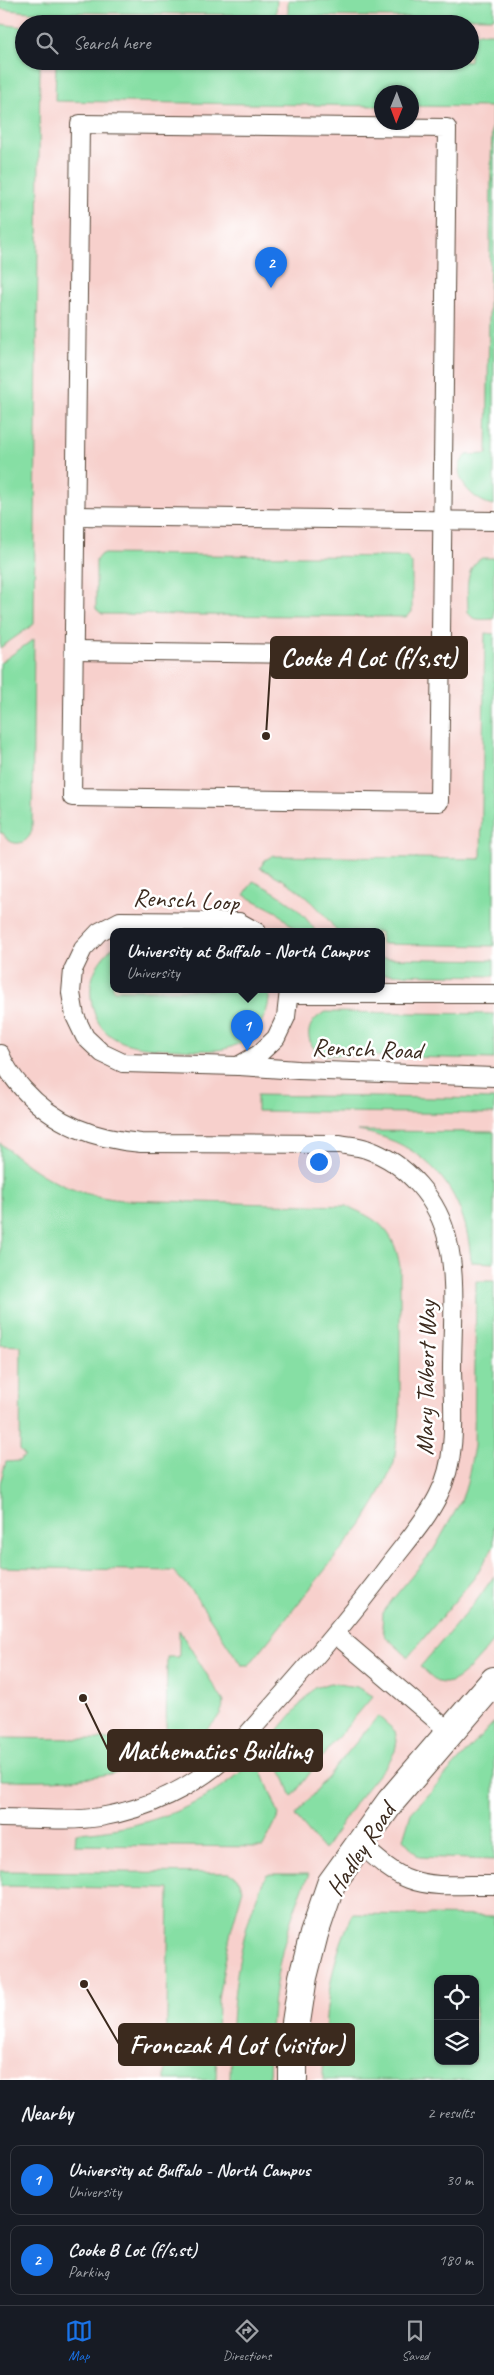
<!DOCTYPE html>
<html lang="en">
<head>
<meta charset="utf-8">
<style>
	:root { --surface:#171b24; --page:#242831; --text:#f1f3f6; --muted:#9ea1a6; --line:#363941; --accent:#1a73e8 }
	body { margin:0; font-family:Caveat,sans-serif; background:var(--page); color:var(--text) }
	.controls { position:absolute; right:15px; bottom:15px; display:grid; overflow:hidden; border-radius:10px; box-shadow:0 1px 4px #0004 }
	.controls button { width:45px; height:45px; display:grid; place-items:center; padding:0; border:0; border-bottom:1px solid var(--line); background:var(--surface); color:var(--text); font:25px sans-serif }
	.compass { position:absolute; left:374px; top:85px; width:45px; height:45px; border-radius:50%; background:var(--surface); box-shadow:0 1px 4px #0004; rotate:181deg }
	.you { position:absolute; left:318px; top:1161px; width:18px; height:18px; margin:-12px; border:4px solid #fff; border-radius:50%; background:#1a73e8; box-shadow:0 0 0 8px #1a73e833 }
	.badge { display:grid; place-items:center; width:32px; height:32px; border-radius:50%; background:var(--accent); color:#fff; font-size:16px; font-weight:700 }
	.pin { position:absolute; translate:-50% -41px; filter:drop-shadow(0 1px 2px #0008) }
	.pin::after { content:''; position:absolute; top:26px; width:18px; height:15px; background:inherit; clip-path:polygon(0 0,100% 0,50% 100%) }
	.popup { position:absolute; left:110px; top:928px; width:275px; height:65px; box-sizing:border-box; display:grid; place-content:center; border-radius:10px; background:var(--surface); filter:drop-shadow(0 1px 4px #0005); font-size:16px; white-space:nowrap; color:var(--muted) }
	.popup b { font-size:19px; color:var(--text) }
	.popup::after { content:''; position:absolute; left:50%; top:100%; margin-left:-10px; border:10px solid transparent; border-top-color:var(--surface) }
	.list { margin:0; padding:0; list-style:none }
	h2 { display:flex; justify-content:space-between; align-items:center; height:65px; margin:0; padding:0 20px; font-size:21px }
	h2 small { font-size:16px; font-weight:400; color:var(--muted) }
	.list li { display:grid; grid-template-columns:32px 1fr auto; gap:15px; align-items:center; box-sizing:border-box; height:70px; margin:0 10px 10px; padding:0 10px; border:1px solid var(--line); border-radius:10px }
	.list b { display:block; font-size:19px; white-space:nowrap }
	.list p { margin:0; font-size:16px; white-space:nowrap; color:var(--muted) }
	.list em { font-size:16px; font-style:normal; color:var(--muted) }
	.icon { flex:none; width:28px; height:28px; fill:none; stroke:currentColor; stroke-width:2; stroke-linecap:round; stroke-linejoin:round }
	.map { position:relative; flex:none; width:494px; height:2080px; overflow:hidden }
	.search { position:absolute; background:var(--surface); box-shadow:0 1px 4px #0004; left:15px; right:15px; top:15px; height:55px; display:flex; align-items:center; gap:12px; box-sizing:border-box; padding:0 18px; border-radius:28px; color:var(--muted); font-size:19px }
	.sheet { height:225px; background:var(--surface) }
	nav { display:flex; justify-content:space-around; align-items:center; box-sizing:border-box; height:70px; border-top:1px solid var(--line); background:var(--surface); font-size:14px; color:var(--muted) }
	nav a { display:grid; justify-items:center; gap:2px }
	nav .on { color:var(--accent) }
	.map>svg:first-child { display:block }
</style>
</head>
<body>
<div class="map">
<svg width="494" height="2080" viewBox="0 0 494 2080">
	<rect width="100%" height="100%" fill="#fff"/>
	<filter id="ink" filterUnits="userSpaceOnUse"><feTurbulence type="fractalNoise" baseFrequency=".02" numOctaves="2"/><feDisplacementMap in="SourceGraphic" scale="10" xChannelSelector="R" yChannelSelector="G"/><feConvolveMatrix kernelMatrix="1 2 1 2 8 2 1 2 1" color-interpolation-filters="sRGB"/></filter>
	<filter id="wash" filterUnits="userSpaceOnUse"><feTurbulence type="fractalNoise" baseFrequency=".0096" numOctaves="4" result="noise"/><feDisplacementMap in="SourceGraphic" scale="20" xChannelSelector="R" yChannelSelector="G"/><feGaussianBlur stdDeviation="1.12" result="paint"/><feColorMatrix in="noise" values="0 0 0 0 0 0 0 0 0 0 0 0 0 0 0 0 0 1.4 0 .05"/><feComposite in="paint" operator="in"/></filter>
	<g filter="url(#wash)">
		<rect width="100%" height="100%" fill="#f3e1c6"/>
		<path fill="#f7d0cc" fill-rule="evenodd" d="M0 0H494V2080H0ZM24 24H470V61H24ZM382 92H412V122H382ZM113 932H381V990H113ZM438 1979H475V2061H438Z"/>
		<g fill="#86dfa4" stroke="#608461" fill-rule="evenodd">
			<path d="M0 0H277L276 15 29 12 0 9Z"/>
			<path d="M288 0H494V18L288 16Z"/>
			<path d="M0 24 24 27V61H40L34 624 0 648Z"/>
			<path d="M470 33H494V505C474 503 445 473 467 455L487 454 492 107 412 106V92H382L381 106 55 101 56 61H470Z"/>
			<path d="M101 554 406 557 412 563V612L406 617 102 614 96 609V560Z"/>
			<path d="M482 558H494V619C485 619 472 622 468 612 468 593 463 568 482 558Z"/>
			<path d="M485 633 494 634V946L381 944V932H337C318 903 292 882 260 868L265 860 272 856 481 859Z"/>
			<path d="M34 639 32 830C28 846 10 848 3 833H0V663Z"/>
			<path d="M253 881C279 893 300 907 316 932H298L277 912 244 895Z"/>
			<path d="M113 947V990H269C272 1019 247 1048 217 1050 205 1051 191 1050 179 1049 139 1048 96 1048 91 997 89 977 98 960 113 947Z"/>
			<path d="M381 958 494 960V976L381 974Z"/>
			<path d="M326 1012 494 1014V1059L321 1055C303 1042 305 1021 326 1012Z"/>
			<path d="M257 1095 494 1099V1114L257 1111Z"/>
			<path d="M358 1131 494 1132V1263L471 1262C467 1192 428 1143 358 1131Z"/>
			<path d="M0 1143C40 1177 68 1194 122 1200L346 1206C380 1220 394 1230 400 1267V1415L394 1463 376 1501 361 1525 249 1665H241L192 1591 173 1571 0 1567V1483L6 1462 19 1461 25 1456 20 1450 21 1346 0 1345Z"/>
			<path d="M476 1281H494V1546L474 1578 408 1657 385 1636 382 1627 383 1613 392 1600 434 1549 461 1501 467 1483 474 1446Z"/>
			<path d="M494 1576V1640C484 1651 457 1690 439 1682 433 1679 426 1671 420 1667L477 1600Z"/>
			<path d="M179 1630 224 1702C221 1720 206 1731 191 1741 128 1781 72 1781 0 1780V1738L166 1740 167 1657H179Z"/>
			<path d="M330 1683 357 1687 373 1696 328 1749 292 1797 270 1740 314 1688Z"/>
			<path d="M378 1716 395 1731 397 1741 395 1751 390 1760 359 1798 324 1850 295 1816Z"/>
			<path d="M494 1722V1860L419 1857 403 1839 411 1813Z"/>
			<path d="M256 1756 279 1815 263 1847 75 1845 76 1833C140 1830 214 1806 256 1756Z"/>
			<path d="M0 1871 230 1873 238 1878 243 1889 231 1931 218 1998 216 2080H166L169 1889 0 1886Z"/>
			<path d="M267 1874H309C276 1948 271 2000 269 2080H230C231 2010 235 1938 267 1874Z"/>
			<path d="M353 1914 494 1916V2080H323C324 2023 327 1966 353 1914ZM438 1979H475V2061H438Z"/>
		</g>
	</g>
	<g filter="url(#ink)">
		<g fill="none" stroke-linecap="round" stroke-linejoin="round">
			<g stroke="#574537" stroke-width="20">
				<g id="lane">
					<path d="M80 124 447 128 439 802 72 797Z"/>
					<path d="M75 516 494 521"/>
					<path d="M74 651 441 656"/>
					<path d="M257 932 239 922 120 921 99 932 83 949 73 970 71 993 75 1016 85 1037 102 1053 123 1063 238 1066 259 1054 276 1038 286 1017 289 990"/>
					<path d="M290 994H494"/>
					<path d="M0 1054C5 1067 14 1079 23 1089 55 1125 95 1139 141 1143L340 1144C349 1146 358 1146 366 1149 407 1163 439 1200 448 1242 457 1279 452 1331 452 1370 453 1412 458 1458 438 1496 426 1520 408 1540 392 1561 342 1629 285 1692 229 1755 193 1787 148 1809 100 1817 67 1822 33 1818 0 1818"/>
					<path d="M239 1066 298 1070 494 1077"/>
					<path d="M335 1634 450 1732"/>
					<path d="M359 1843C374 1856 390 1872 409 1879 435 1889 467 1884 494 1885"/>
				</g>
			</g>
			<g stroke="#574537" stroke-width="30">
				<path id="secondary" d="M293 2080V2042L303 1977 314 1934 331 1884 391 1801 494 1681"/>
			</g>
			<use href="#lane" stroke="#fff" stroke-width="18"/>
			<use href="#secondary" stroke="#fff" stroke-width="28"/>
		</g>
	</g>
	<g text-anchor="middle" stroke-width="5" stroke-linejoin="round" paint-order="stroke">
		<g font-size="25" fill="#3b2a1e" stroke="#fff">
			<text transform="translate(186 899) rotate(3)" y="9">Rensch Loop</text>
			<text transform="translate(367 1048) rotate(2)" y="9">Rensch Road</text>
			<text transform="translate(425 1378) rotate(-89)" y="9">Mary Talbert Way</text>
			<text transform="translate(360 1849) rotate(-57)" y="9">Hadley Road</text>
		</g>
	</g>
	<path fill="none" stroke="#3b2a1e" stroke-width="2" d="M266 736L271 657M83 1698L108 1750M84 1984L119 2044"/>
	<g fill="#3b2a1e" stroke="#fff" stroke-width="2">
		<circle cx="266" cy="736" r="5"/>
		<circle cx="83" cy="1698" r="5"/>
		<circle cx="84" cy="1984" r="5"/>
	</g>
	<g fill="#3b2a1e" stroke="#3b2a1e" stroke-width="2">
		<rect x="271" y="637" width="196" height="41" rx="5"/>
		<rect x="108" y="1730" width="214" height="41" rx="5"/>
		<rect x="119" y="2024" width="235" height="41" rx="5"/>
	</g>
	<g font-size="26" text-anchor="middle" font-weight="bold" fill="#fff">
		<text x="369" y="666">Cooke A Lot (f/s,st)</text>
		<text x="215" y="1759">Mathematics Building</text>
		<text x="237" y="2053">Fronczak A Lot (visitor)</text>
	</g>
</svg>
<div class="controls">
<button><svg class="icon" aria-label="locate" viewBox="0 0 24 24"><circle cx="12" cy="12" r="6"/><path d="M12 2v4M12 18v4M2 12h4M18 12h4"/></svg></button>
<button><svg class="icon" aria-label="layers" viewBox="0 0 24 24"><path d="M12 4l9 5-9 5-9-5zM3 14l9 5 9-5"/></svg></button>
</div>
<svg class="compass" viewBox="-18 -18 36 36"><path d="M0-13l5 13h-10z" fill="#e53935"/><path d="M0 13l5-13h-10z" fill="#9ea1a6"/></svg>
<div class="you"></div>
<div class="pin badge" style="left:247px;top:1051px">1</div>
<div class="popup"><b>University at Buffalo - North Campus</b>University</div>
<div class="pin badge" style="left:271px;top:288px">2</div>
<div class="search"><svg class="icon" aria-label="search" viewBox="0 0 24 24"><circle cx="10" cy="10" r="6"/><path d="M15 15l6 6"/></svg>Search here</div>
</div>
<section class="sheet">
<h2>Nearby<small>2 results</small></h2>
<ul class="list">
<li><span class="badge">1</span><div><b>University at Buffalo - North Campus</b><p>University</p></div><em>30 m</em></li>
<li><span class="badge">2</span><div><b>Cooke B Lot (f/s,st)</b><p>Parking</p></div><em>180 m</em></li>
</ul>
</section>
<nav>
<a class="on"><svg class="icon" aria-label="map" viewBox="0 0 24 24"><path d="M3 6l6-2 6 2 6-2v14l-6 2-6-2-6 2zM9 4v14M15 6v14"/></svg>Map</a>
<a><svg class="icon" aria-label="directions" viewBox="0 0 24 24"><path d="M12 3l9 9-9 9-9-9zM9 14v-3h6M13 9l2 2-2 2"/></svg>Directions</a>
<a><svg class="icon" aria-label="saved" viewBox="0 0 24 24"><path d="M7 4h10v16l-5-4-5 4z"/></svg>Saved</a>
</nav>
</body>
</html>
